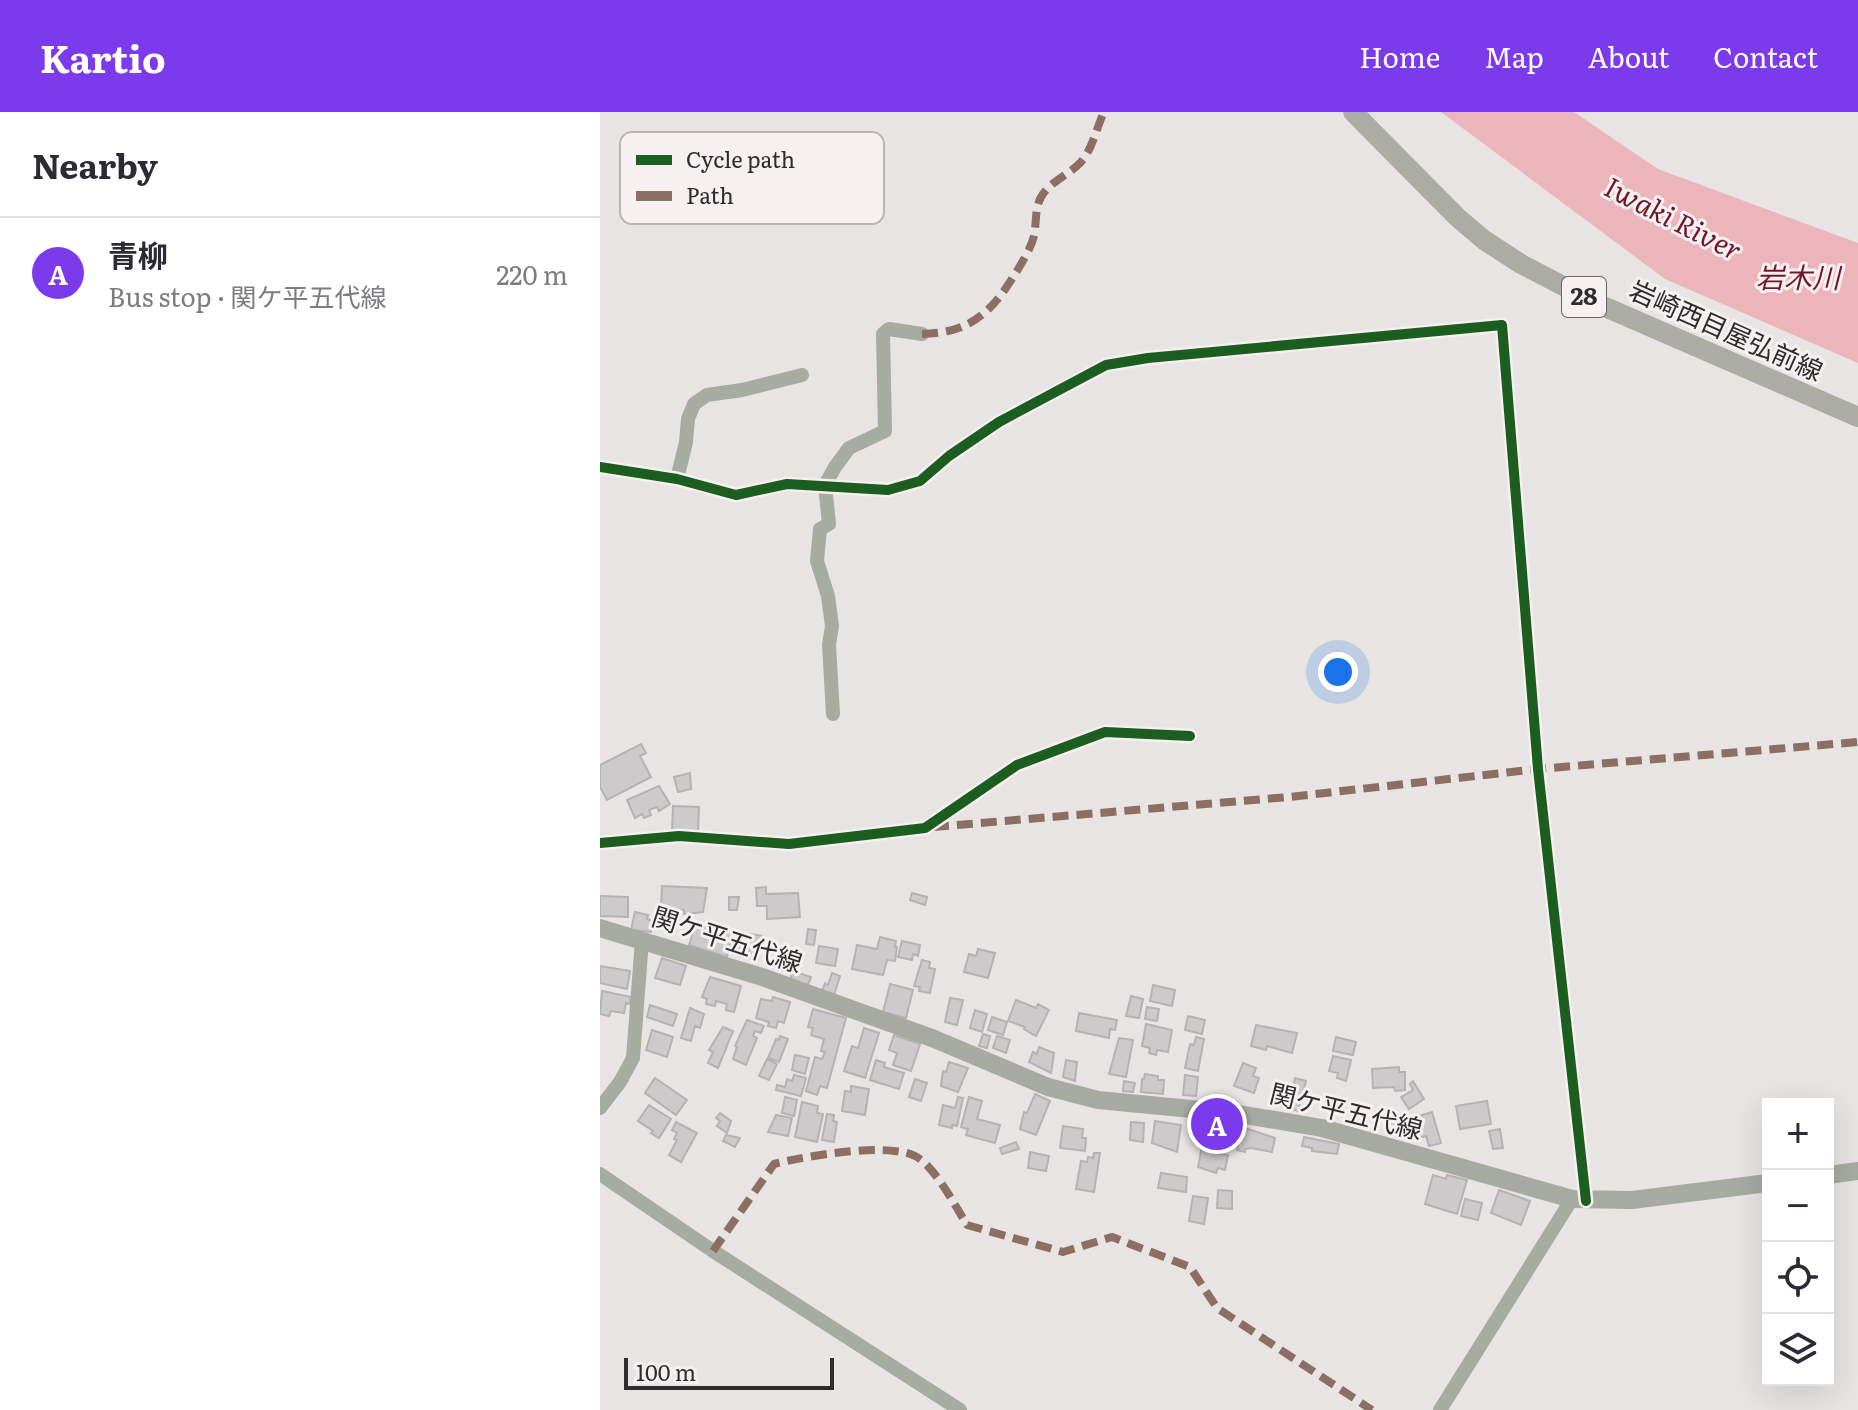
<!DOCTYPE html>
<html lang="en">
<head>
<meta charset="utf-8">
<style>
	:root { --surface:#fff; --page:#f2f2f3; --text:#2b2b33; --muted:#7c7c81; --line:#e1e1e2; --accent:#7c3aed }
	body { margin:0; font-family:Literata,"Noto Sans JP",serif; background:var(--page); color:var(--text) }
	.controls { position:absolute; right:24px; bottom:24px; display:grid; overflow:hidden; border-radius:0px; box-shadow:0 8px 32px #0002 }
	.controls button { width:72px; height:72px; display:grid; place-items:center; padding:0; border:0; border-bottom:2px solid var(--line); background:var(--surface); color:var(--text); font:40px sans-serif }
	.scale { position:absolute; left:24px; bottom:20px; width:210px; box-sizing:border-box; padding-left:8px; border:4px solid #2f2c2d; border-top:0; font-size:22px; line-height:28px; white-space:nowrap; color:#2f2c2d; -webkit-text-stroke:6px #f6f0f0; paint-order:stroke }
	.you { position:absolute; left:738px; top:560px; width:28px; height:28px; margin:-20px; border:6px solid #fff; border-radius:50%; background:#1a73e8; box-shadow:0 0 0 12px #1a73e833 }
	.badge { display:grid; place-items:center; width:52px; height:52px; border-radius:50%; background:var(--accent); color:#fff; font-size:26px; font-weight:700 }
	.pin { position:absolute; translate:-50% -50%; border:4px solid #fff; box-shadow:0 2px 8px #0006 }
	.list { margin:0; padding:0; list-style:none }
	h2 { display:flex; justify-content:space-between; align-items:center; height:104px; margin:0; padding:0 32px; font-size:34px }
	h2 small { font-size:26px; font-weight:400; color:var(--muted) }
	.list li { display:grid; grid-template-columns:52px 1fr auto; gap:24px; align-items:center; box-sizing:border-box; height:112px; padding:0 32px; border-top:2px solid var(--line) }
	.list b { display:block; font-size:30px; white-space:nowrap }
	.list p { margin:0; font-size:26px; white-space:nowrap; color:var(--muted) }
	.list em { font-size:26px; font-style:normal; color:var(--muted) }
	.icon { flex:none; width:44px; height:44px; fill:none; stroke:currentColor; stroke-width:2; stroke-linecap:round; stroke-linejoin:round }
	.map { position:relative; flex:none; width:1258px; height:1298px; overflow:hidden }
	header { display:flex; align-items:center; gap:48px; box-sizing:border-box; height:112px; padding:0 40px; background:var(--accent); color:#fff }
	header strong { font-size:38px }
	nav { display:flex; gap:44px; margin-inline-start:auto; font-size:28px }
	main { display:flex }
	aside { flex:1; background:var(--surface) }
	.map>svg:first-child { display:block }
</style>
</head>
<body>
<header>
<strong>Kartio</strong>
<nav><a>Home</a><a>Map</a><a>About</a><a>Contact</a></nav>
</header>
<main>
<aside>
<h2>Nearby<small></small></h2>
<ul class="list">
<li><span class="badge">A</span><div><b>青柳</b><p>Bus stop · 関ケ平五代線</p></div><em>220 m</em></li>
</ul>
</aside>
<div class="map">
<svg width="1258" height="1298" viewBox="0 0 1258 1298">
	<rect width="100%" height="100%" fill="#e8e4e4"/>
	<path fill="#ecb4bb" d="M841 0H974L1058 57 1258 131V251L1065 167Z"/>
	<g fill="#cccaca" stroke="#b4b2b2" stroke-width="2">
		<path d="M41 632 46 641 40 644 51 665 7 688 0 675V653Z"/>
		<path d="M90 661 91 677 78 680 74 665Z"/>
		<path d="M59 674 70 692 59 699 57 695 49 698 51 703 44 706 42 702 35 706 27 688Z"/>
		<path d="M73 694 99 695 98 720 72 719Z"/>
		<path d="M62 774 107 776 103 800 84 802V798H79V803L67 802V797H61Z"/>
		<path d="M166 775V782L198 781 200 805 167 807V794H157L156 776Z"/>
		<path d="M312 781 327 785 325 793 310 788Z"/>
		<path d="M0 784 28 785V805L0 804Z"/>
		<path d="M129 785H139L137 798H129Z"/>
		<path d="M35 800 48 803 47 807 54 809 51 820 31 818Z"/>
		<path d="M96 812 134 820 127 845 89 833Z"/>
		<path d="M208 817 216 818 214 833 206 832Z"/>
		<path d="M151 822 163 824 158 848 138 844 141 825 150 827Z"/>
		<path d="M280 825 296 829 295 835H297L295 849 287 848 283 863 252 857 257 833 277 837Z"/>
		<path d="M302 829 320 833 318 844 313 842 312 848 298 845Z"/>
		<path d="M219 834 238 837 235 854 216 851Z"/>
		<path d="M378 837 395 841 388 866 364 860 369 842 376 844Z"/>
		<path d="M62 846 86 854 80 873 55 866Z"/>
		<path d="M322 848 330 850 329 856 335 857 330 881 319 879 320 875 314 874Z"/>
		<path d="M0 854 30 859 27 877 0 871Z"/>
		<path d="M193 859 211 865 207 875 190 868Z"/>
		<path d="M232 861 240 864 234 883 222 879 225 871 228 873Z"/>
		<path d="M110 865 141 874 134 900 126 898 127 892 116 889 115 894 106 892 107 887 102 885Z"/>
		<path d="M290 872 313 878 306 906 283 900Z"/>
		<path d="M553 873 575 878 572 894 550 889Z"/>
		<path d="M2 879 31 885 30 892 26 891 24 901 11 899 9 904 0 902Z"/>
		<path d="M531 884 543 887 539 906 526 904Z"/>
		<path d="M173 885 190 890 184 911 178 909 176 916 168 914 169 910 156 906 161 887 172 889Z"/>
		<path d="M350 886 363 888 357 913 345 910Z"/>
		<path d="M416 888 436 896 438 892 449 898 436 924 424 917 425 915 408 909Z"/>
		<path d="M50 893 77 902 73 914 47 905Z"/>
		<path d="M547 895 559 897 557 909 545 907Z"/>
		<path d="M90 896 104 902 100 916 95 914 91 929 81 926Z"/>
		<path d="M213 897 246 906 227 976 220 974 217 983 206 979 215 945 222 947 225 940 221 939 224 927 211 923 213 916 208 915Z"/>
		<path d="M375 898 387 902 382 920 370 916Z"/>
		<path d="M479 901 517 908 515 918 510 917 509 926 476 919Z"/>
		<path d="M588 904 605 908 602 922 585 918Z"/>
		<path d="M392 905 407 910 403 923 388 918Z"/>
		<path d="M147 908 164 914 161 921 155 919 153 924 157 926 146 953 133 947 137 935 135 934Z"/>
		<path d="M546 912 572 918 568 940 557 938 556 943 549 941 550 936 542 934Z"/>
		<path d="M656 913 697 921 692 941 667 934 666 938 651 934Z"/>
		<path d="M123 915 133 919 118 956 108 951 113 940 109 938Z"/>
		<path d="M264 916 279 921 265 966 244 959 252 934 258 936Z"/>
		<path d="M52 918 73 925 67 945 46 938Z"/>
		<path d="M383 922 390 924 387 936 379 934Z"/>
		<path d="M294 923 320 932 311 959 293 953 297 941 289 938Z"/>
		<path d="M180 924 188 927 179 950 168 946 176 927 179 928Z"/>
		<path d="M397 924 410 928 406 941 393 936Z"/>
		<path d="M596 925 604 927 598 959 585 956 590 932 594 933Z"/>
		<path d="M736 925 756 930 753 943 733 939Z"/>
		<path d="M519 926 533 928 526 965 509 962Z"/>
		<path d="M439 935 454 941 451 961 429 950 433 940 437 942Z"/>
		<path d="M195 943 209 946 205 962 192 958Z"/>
		<path d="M733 944 751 948 746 969 737 966 738 961 729 959Z"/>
		<path d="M167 947 177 952 169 968 159 964Z"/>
		<path d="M276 948 285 951 284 955 304 961 299 977 270 968Z"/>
		<path d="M466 948 477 950 475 969 463 965Z"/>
		<path d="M349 950 368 956 358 980 341 974 343 959 346 960Z"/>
		<path d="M643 951 656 956 653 964 659 966 654 981 634 974Z"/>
		<path d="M799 955V960H805V978L795 979 794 975 773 976 772 957Z"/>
		<path d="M545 962 558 964V968H564L563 982 541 980 542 967H544Z"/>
		<path d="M194 963 206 966 201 984 176 978 177 973 185 975 187 967 192 969Z"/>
		<path d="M585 963 598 965 596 984 583 983Z"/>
		<path d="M55 966 87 988 76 1003 45 981Z"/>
		<path d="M695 966 706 969 698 999 681 994 684 982 691 983Z"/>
		<path d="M315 967 327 971 321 989 309 985Z"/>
		<path d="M524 969 535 971 533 980 523 979Z"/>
		<path d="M813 969 824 987 809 997 801 985 813 978 810 972Z"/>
		<path d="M251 974 269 977 265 1003 242 999 245 979 251 980Z"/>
		<path d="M435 982 450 989 436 1023 420 1017 424 1000 427 1001Z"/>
		<path d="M185 985 197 988 194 1004 182 1001Z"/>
		<path d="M358 985 363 986 357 1014 352 1013V1016L339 1013 343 993 355 996Z"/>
		<path d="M369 985 382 989 377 1007 400 1013 395 1031 366 1023 368 1017 361 1015Z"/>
		<path d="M887 989 891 1012 860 1017 856 994Z"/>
		<path d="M202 990 218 994 217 1001 223 1002 217 1030 195 1025Z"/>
		<path d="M49 993 71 1007 59 1026 51 1021 53 1019 38 1009Z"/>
		<path d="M832 1000 841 1031 829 1034 826 1024 809 1029 803 1009Z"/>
		<path d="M120 1001 131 1009 127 1021 117 1014 120 1009 116 1006Z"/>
		<path d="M227 1002 234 1003 233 1009 237 1010 234 1030 222 1028Z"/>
		<path d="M176 1003 192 1006 188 1024 168 1020Z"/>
		<rect x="787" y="1006" width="13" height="16"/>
		<path d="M555 1009 581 1013 577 1040 552 1031Z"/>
		<path d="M76 1010 97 1021 81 1050 69 1043 77 1028 74 1027 77 1021 72 1018Z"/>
		<path d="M531 1010 544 1011 543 1030 530 1028Z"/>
		<path d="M463 1014 483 1017 482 1026H486L485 1039 460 1036Z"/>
		<path d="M639 1014 675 1026 672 1040 651 1036 645 1037V1040L637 1038 641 1020 638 1019Z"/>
		<path d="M900 1017 903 1036 893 1037 889 1019Z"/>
		<path d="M126 1023 140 1026 135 1035 123 1029Z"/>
		<path d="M704 1025 739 1032 737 1042 712 1039V1036L702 1034Z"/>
		<path d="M416 1030 419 1037 402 1042 400 1036Z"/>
		<path d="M602 1034 612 1036 611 1040 628 1043 625 1058 618 1056 616 1061 598 1055Z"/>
		<path d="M430 1040 449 1044 446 1059 428 1056Z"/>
		<path d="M494 1041H500L494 1080 476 1077 481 1049 487 1050 488 1045 493 1046Z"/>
		<path d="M561 1061 587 1065 586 1080 558 1076Z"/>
		<path d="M833 1063 846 1067 847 1063 867 1068 857 1102 825 1092Z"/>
		<path d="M618 1078 632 1079V1097L617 1096Z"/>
		<path d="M899 1078 930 1089 921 1113 891 1101Z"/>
		<path d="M593 1084 608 1086 604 1112 589 1109Z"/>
		<path d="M865 1087 882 1091 878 1108 861 1104Z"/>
	</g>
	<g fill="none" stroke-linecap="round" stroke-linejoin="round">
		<g stroke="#a7aca3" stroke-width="14">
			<path d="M0 355 77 367 136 383 187 372 288 378 320 369 349 344 399 310 506 253 548 246 902 213 938 657 986 1089"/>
			<path d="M77 367 86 330 88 307 94 292 107 283 142 278 202 263"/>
			<path d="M233 602 229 533 232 514 228 484 217 449 220 417 229 412 225 373 235 355 249 336 285 319 283 222 289 217 322 222"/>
			<path d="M0 731 79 724 189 732 325 716 417 653 505 620 590 624"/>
			<path d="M0 996 20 970 33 946 42 828"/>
			<path d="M0 1062 113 1139 360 1298"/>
			<path d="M840 1298 972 1087"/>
		</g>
		<g stroke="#a6aaa1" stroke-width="18">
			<path d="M0 816 162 865 332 926 448 975 498 988 633 1001 722 1016 972 1087 1032 1088 1168 1071"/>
			<path d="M1228 1063 1258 1059"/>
		</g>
		<path stroke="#abada5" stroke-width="20" d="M753 0 857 105 884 128 921 152 996 191 1258 305"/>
		<g stroke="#8d6e63" stroke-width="8" stroke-dasharray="16 8" stroke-linecap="butt">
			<path d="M322 222C370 221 391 201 415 162 422 151 431 136 434 124 437 110 434 94 443 82 453 68 470 62 481 50 493 36 496 17 504 0"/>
			<path d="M333 715 689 685 938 657 1258 630"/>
			<path d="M113 1139 174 1052C206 1044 286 1030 315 1044 334 1053 356 1095 367 1113L463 1140 512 1125 590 1155 617 1196 772 1298"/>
		</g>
		<g stroke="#f6f0f0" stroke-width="15">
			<g id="cycleway">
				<path d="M0 355 77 367 136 383 187 372 288 378 320 369 349 344 399 310 506 253 548 246 902 213 938 657 986 1089"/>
				<path d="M0 731 79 724 189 732 325 716 417 653 505 620 590 624"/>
			</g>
		</g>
		<use href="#cycleway" stroke="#1b5e20" stroke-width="10"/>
	</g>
	<g text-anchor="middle" stroke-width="6" stroke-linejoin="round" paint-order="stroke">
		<rect fill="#f6f0f0" stroke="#6b6768" stroke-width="2" x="962" y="165" width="44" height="40" rx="6"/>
		<g font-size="24" font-weight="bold" fill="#2f2c2d">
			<text x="984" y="193">28</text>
		</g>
		<g font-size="26" fill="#2f2c2d" stroke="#f6f0f0">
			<text transform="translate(1126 219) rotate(24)" y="9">岩崎西目屋弘前線</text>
			<text transform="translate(127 828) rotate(18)" y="9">関ケ平五代線</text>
			<text transform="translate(746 1000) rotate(14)" y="9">関ケ平五代線</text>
		</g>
		<g font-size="28" font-style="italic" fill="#71162e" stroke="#f6f0f0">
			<text transform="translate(1073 107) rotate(27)" y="10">Iwaki River</text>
			<text x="1198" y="176">岩木川</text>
		</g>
	</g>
	<rect x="20" y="20" width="264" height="92" rx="12" fill="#f6f0f0" stroke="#bab5b6" stroke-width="2"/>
	<rect x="36" y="43" width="36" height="10" fill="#1b5e20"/>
	<rect x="36" y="79" width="36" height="10" fill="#8d6e63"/>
	<g font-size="22" fill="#2f2c2d">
		<text x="86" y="56">Cycle path</text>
		<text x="86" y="92">Path</text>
	</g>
</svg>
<div class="controls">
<button>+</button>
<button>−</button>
<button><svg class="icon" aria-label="locate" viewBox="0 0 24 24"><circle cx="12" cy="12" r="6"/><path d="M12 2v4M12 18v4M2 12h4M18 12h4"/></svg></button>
<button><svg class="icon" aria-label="layers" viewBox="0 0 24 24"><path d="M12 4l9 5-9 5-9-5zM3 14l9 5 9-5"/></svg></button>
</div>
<div class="scale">100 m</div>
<div class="you"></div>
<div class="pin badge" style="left:617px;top:1012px">A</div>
</div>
</main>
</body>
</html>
